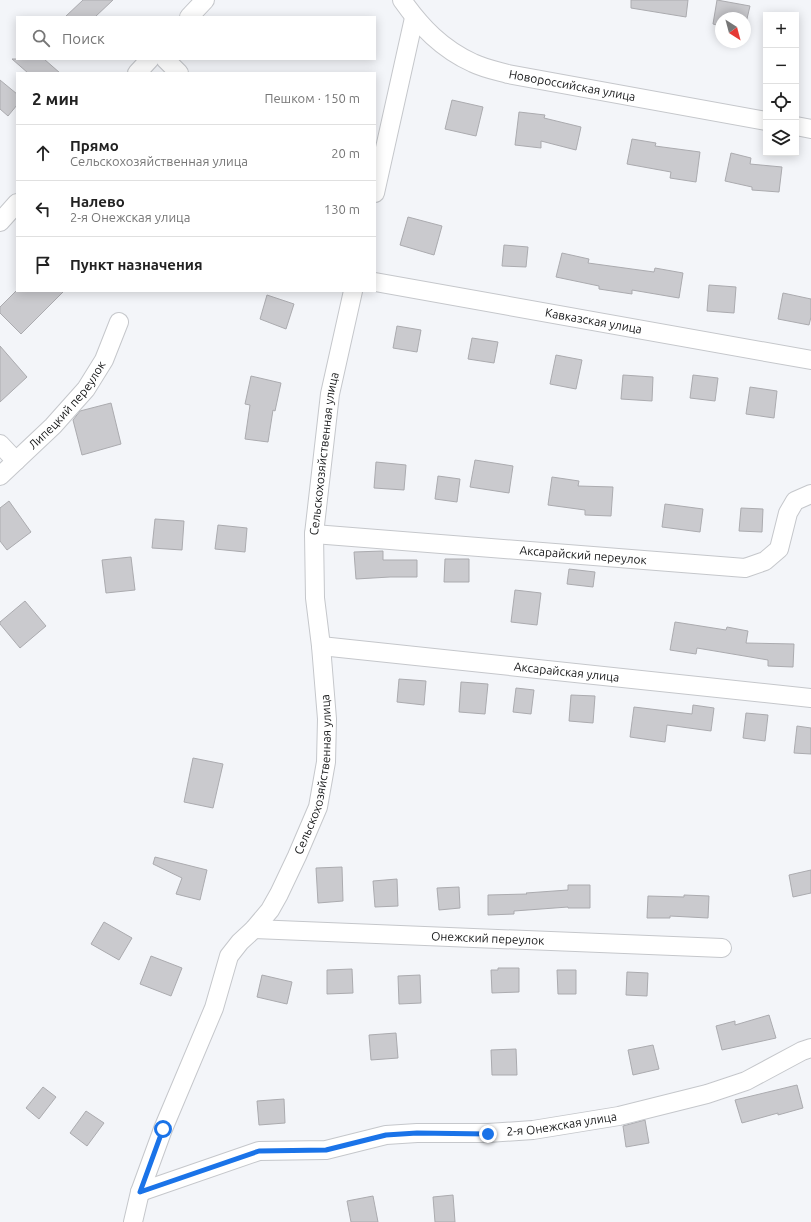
<!DOCTYPE html>
<html lang="ru">
<head>
<meta charset="utf-8">
<style>
	:root { --surface:#fff; --page:#f6f6f6; --text:#222; --muted:#767676; --line:#e0e0e0 }
	body { margin:0; font-family:Ubuntu,sans-serif; background:var(--page); color:var(--text) }
	.controls { position:absolute; right:12px; top:12px; display:grid; overflow:hidden; border-radius:0px; box-shadow:0 2px 10px #0003 }
	.controls button { width:36px; height:36px; display:grid; place-items:center; padding:0; border:0; border-bottom:1px solid var(--line); background:var(--surface); color:var(--text); font:20px sans-serif }
	.compass { position:absolute; left:715px; top:12px; width:36px; height:36px; border-radius:50%; background:var(--surface); box-shadow:0 2px 10px #0003; rotate:144deg }
	.stop { position:absolute; width:12px; height:12px; margin:-9px; border:3px solid #1a73e8; border-radius:50%; background:#fff }
	.stop.end { background:#1a73e8; border-color:#fff; box-shadow:0 1px 4px #0008 }
	.list { margin:0; padding:0; list-style:none }
	h2 { display:flex; justify-content:space-between; align-items:center; height:52px; margin:0; padding:0 16px; font-size:17px }
	h2 small { font-size:13px; font-weight:400; color:var(--muted) }
	.list li { display:grid; grid-template-columns:26px 1fr auto; gap:12px; align-items:center; box-sizing:border-box; height:56px; padding:0 16px; border-top:1px solid var(--line) }
	.list b { display:block; font-size:15px; white-space:nowrap }
	.list p { margin:0; font-size:13px; white-space:nowrap; color:var(--muted) }
	.list em { font-size:13px; font-style:normal; color:var(--muted) }
	.icon { flex:none; width:22px; height:22px; fill:none; stroke:currentColor; stroke-width:2; stroke-linecap:round; stroke-linejoin:round }
	.map { position:relative; flex:none; width:811px; height:1222px; overflow:hidden }
	.search { position:absolute; background:var(--surface); box-shadow:0 2px 10px #0003; left:16px; top:16px; width:360px; height:44px; display:flex; align-items:center; gap:10px; box-sizing:border-box; padding:0 14px; border-radius:0px; color:var(--muted); font-size:15px }
	.panel { position:absolute; background:var(--surface); box-shadow:0 2px 10px #0003; left:16px; top:72px; width:360px; height:220px; border-radius:0px }
	.map>svg:first-child { display:block }
</style>
</head>
<body>
<div class="map">
<svg width="811" height="1222" viewBox="0 0 811 1222">
	<rect width="100%" height="100%" fill="#f3f5f9"/>
	<g fill="#cacace" stroke="#ababaf">
		<path d="M83 0H113L95 17H65Z"/>
		<path d="M631 0H688L686 17 631 8Z"/>
		<path d="M717 0 750 6 745 27V18H721V26L713 24Z"/>
		<path d="M12 59H44L60 73H28Z"/>
		<path d="M0 80 17 94V105L8 116 0 109Z"/>
		<path d="M452 100 483 107 476 136 445 129Z"/>
		<path d="M519 112 545 115 544 118 581 127 576 150 541 141V148L515 145Z"/>
		<path d="M632 139 656 143 655 146 700 152 696 182 670 178 671 172 627 164Z"/>
		<path d="M731 153 751 158 750 164 782 167 779 192 752 190V187L725 181Z"/>
		<path d="M408 217 442 226 434 255 400 245Z"/>
		<path d="M504 245 528 247 526 267 502 266Z"/>
		<path d="M562 253 589 259 588 263 654 272 655 268 683 273 679 298 632 290V294L599 289V286L556 277Z"/>
		<path d="M709 285 736 287 734 313 707 311Z"/>
		<path d="M16 291H64L21 334 0 313V307Z"/>
		<path d="M783 293 811 299V317L809 325 778 319Z"/>
		<path d="M267 295 294 304 286 329 260 319Z"/>
		<path d="M397 326 421 330 417 352 393 348Z"/>
		<path d="M472 338 498 342 494 363 468 359Z"/>
		<path d="M0 346 27 377 0 402Z"/>
		<path d="M556 355 582 360 576 389 550 384Z"/>
		<path d="M623 375 653 377 652 401 621 399Z"/>
		<path d="M693 375 718 378 715 401 690 398Z"/>
		<path d="M251 376 281 383 275 411 273 410 268 442 245 439 250 405 245 404Z"/>
		<path d="M750 387 777 391 774 418 746 414Z"/>
		<path d="M111 403 121 444 82 455 73 420 80 411Z"/>
		<path d="M475 460 513 466 509 493 470 487Z"/>
		<path d="M376 462 406 465 404 490 374 488Z"/>
		<path d="M438 476 460 479 457 502 435 499Z"/>
		<path d="M552 477 579 481 578 486 613 487 611 516 585 515V510L548 505Z"/>
		<path d="M9 501 31 532 7 550 0 541V508Z"/>
		<path d="M665 504 703 509 700 532 662 527Z"/>
		<path d="M741 508 763 509 762 532 739 531Z"/>
		<path d="M155 519 184 521 182 550 152 548Z"/>
		<path d="M218 525 247 528 245 552 215 549Z"/>
		<path d="M383 551V560H417V577H390L356 579 354 552Z"/>
		<path d="M131 557 135 590 106 593 102 560Z"/>
		<path d="M445 559H469V582H444Z"/>
		<path d="M569 569 595 572 593 587 567 584Z"/>
		<path d="M515 590 541 593 537 625 511 622Z"/>
		<path d="M25 601 46 626 20 648 0 624V622Z"/>
		<path d="M675 622 726 630 727 627 748 631 746 643 794 644 793 667 768 666V660L697 648 696 654 670 650Z"/>
		<path d="M399 679 426 681 424 705 397 702Z"/>
		<path d="M461 682 488 684 485 714 459 712Z"/>
		<path d="M516 688 534 690 531 714 513 712Z"/>
		<path d="M571 695 595 696 593 723 569 721Z"/>
		<path d="M693 705 714 708 711 731 667 725 665 742 630 737 634 707 692 714Z"/>
		<path d="M746 713 768 715 765 741 743 738Z"/>
		<path d="M797 726 811 728V754L794 753Z"/>
		<path d="M193 758 223 764 213 808 184 802Z"/>
		<path d="M155 857 207 870 200 900 176 894 182 878 153 864Z"/>
		<path d="M342 867 343 901 318 903 316 868Z"/>
		<path d="M811 870V893L793 897 789 875Z"/>
		<path d="M397 879 398 906 375 907 373 881Z"/>
		<path d="M568 885H590V908H568V907L514 911V914L488 915V895L527 894 526 893 568 890Z"/>
		<path d="M459 887 460 908 439 910 437 888Z"/>
		<path d="M684 895 709 896 708 918 670 916V918H647L648 896 684 897Z"/>
		<path d="M104 922 132 938 119 960 91 944Z"/>
		<path d="M151 956 182 968 171 996 140 984Z"/>
		<path d="M498 968H519V992L492 993 491 970H498Z"/>
		<path d="M352 969 353 993 327 994V970Z"/>
		<path d="M557 970H576V994H558Z"/>
		<path d="M627 972 648 973 647 996 626 995Z"/>
		<path d="M262 975 292 982 287 1004 257 997Z"/>
		<path d="M420 975 421 1003 399 1004 398 976Z"/>
		<path d="M769 1015 776 1038 722 1050 716 1026 735 1021V1025Z"/>
		<path d="M396 1033 398 1058 371 1060 369 1035Z"/>
		<path d="M653 1045 659 1069 633 1075 628 1050Z"/>
		<path d="M516 1049 517 1075H492L491 1050Z"/>
		<path d="M797 1085 803 1108 778 1115V1113L742 1123 735 1100Z"/>
		<path d="M43 1087 56 1097 39 1119 26 1108Z"/>
		<path d="M284 1099 285 1123 259 1125 257 1101Z"/>
		<path d="M86 1111 104 1123 87 1146 70 1133Z"/>
		<path d="M645 1120 649 1143 626 1147 623 1126Z"/>
		<path d="M453 1195 455 1222H435L433 1197Z"/>
		<path d="M373 1196 378 1222H351L347 1201Z"/>
	</g>
	<g fill="none" stroke-linecap="round" stroke-linejoin="round">
		<g stroke="#c5c7cb" stroke-width="20">
			<g id="minor">
				<path id="s1" d="M402 0C421 27 442 49 473 63 483 68 497 71 508 74L766 121"/>
				<path d="M189 17 205 0"/>
				<path d="M165 59 179 73"/>
				<path d="M137 73 150 59"/>
				<path d="M796 126 811 129"/>
				<path d="M375 193 414 18"/>
				<path d="M0 222 17 203"/>
				<path id="s2" d="M375 282 811 360"/>
				<path d="M0 444 16 461"/>
				<path id="s3" d="M0 476 53 426 86 389 104 360 119 322"/>
				<path id="s4" d="M314 534 745 568 765 561 779 549 788 513 795 501 811 494"/>
				<path id="s5" d="M321 646 811 698"/>
				<path id="s6" d="M254 929 722 948"/>
				<path id="s7" d="M140 1192 259 1151 326 1150 386 1135 417 1133H488L533 1130 619 1116 707 1094 746 1081 802 1051 811 1048"/>
				<path id="s8" d="M133 1222 140 1192 163 1129 214 1008 229 956 240 942 254 929 270 910 279 894 297 856 318 807 326 762 327 719 321 646 315 598 314 534 330 394 353 291"/>
			</g>
		</g>
		<use href="#minor" stroke="#fff" stroke-width="18"/>
	</g>
	<g fill="none" stroke-linecap="round" stroke-linejoin="round">
		<path stroke="#1a73e8" stroke-width="5" d="M163 1129 140 1192 259 1151 326 1150 386 1135 417 1133 488 1134"/>
	</g>
	<g text-anchor="middle" stroke-width="4" stroke-linejoin="round" paint-order="stroke">
		<g font-size="12" fill="#161718" stroke="#f3f5f9">
			<text dy="4" stroke="none"><textPath href="#s1" startOffset="198">Новороссийская улица</textPath></text>
			<text dy="4" stroke="none"><textPath href="#s2" startOffset="222">Кавказская улица</textPath></text>
			<text dy="4" stroke="none"><textPath href="#s3" startOffset="98">Липецкий переулок</textPath></text>
			<text dy="4" stroke="none"><textPath href="#s8" startOffset="814">Сельскохозяйственная улица</textPath></text>
			<text dy="4" stroke="none"><textPath href="#s4" startOffset="270">Аксарайский переулок</textPath></text>
			<text dy="4" stroke="none"><textPath href="#s5" startOffset="247">Аксарайская улица</textPath></text>
			<text dy="4" stroke="none"><textPath href="#s8" startOffset="490">Сельскохозяйственная улица</textPath></text>
			<text dy="4" stroke="none"><textPath href="#s6" startOffset="234">Онежский переулок</textPath></text>
			<text dy="4" stroke="none"><textPath href="#s7" startOffset="431">2-я Онежская улица</textPath></text>
		</g>
	</g>
</svg>
<div class="controls">
<button>+</button>
<button>−</button>
<button><svg class="icon" aria-label="locate" viewBox="0 0 24 24"><circle cx="12" cy="12" r="6"/><path d="M12 2v4M12 18v4M2 12h4M18 12h4"/></svg></button>
<button><svg class="icon" aria-label="layers" viewBox="0 0 24 24"><path d="M12 4l9 5-9 5-9-5zM3 14l9 5 9-5"/></svg></button>
</div>
<svg class="compass" viewBox="-18 -18 36 36"><path d="M0-13l5 13h-10z" fill="#e53935"/><path d="M0 13l5-13h-10z" fill="#767676"/></svg>
<div class="stop" style="left:163px;top:1129px"></div>
<div class="stop end" style="left:488px;top:1134px"></div>
<div class="search"><svg class="icon" aria-label="search" viewBox="0 0 24 24"><circle cx="10" cy="10" r="6"/><path d="M15 15l6 6"/></svg>Поиск</div>
<section class="panel">
<h2>2 мин<small>Пешком · 150 m</small></h2>
<ul class="list">
<li><svg class="icon" aria-label="ahead" viewBox="0 0 24 24"><path d="M12 20V5M6 11l6-6 6 6"/></svg><div><b>Прямо</b><p>Сельскохозяйственная улица</p></div><em>20 m</em></li>
<li><svg class="icon" aria-label="left" viewBox="0 0 24 24"><path d="M17 20v-9H6M10 6l-5 5 5 5"/></svg><div><b>Налево</b><p>2-я Онежская улица</p></div><em>130 m</em></li>
<li><svg class="icon" aria-label="arrive" viewBox="0 0 24 24"><path d="M6 21V4h12l-3 4 3 4H6"/></svg><div><b>Пункт назначения</b></div></li>
</ul>
</section>
</div>
</body>
</html>
